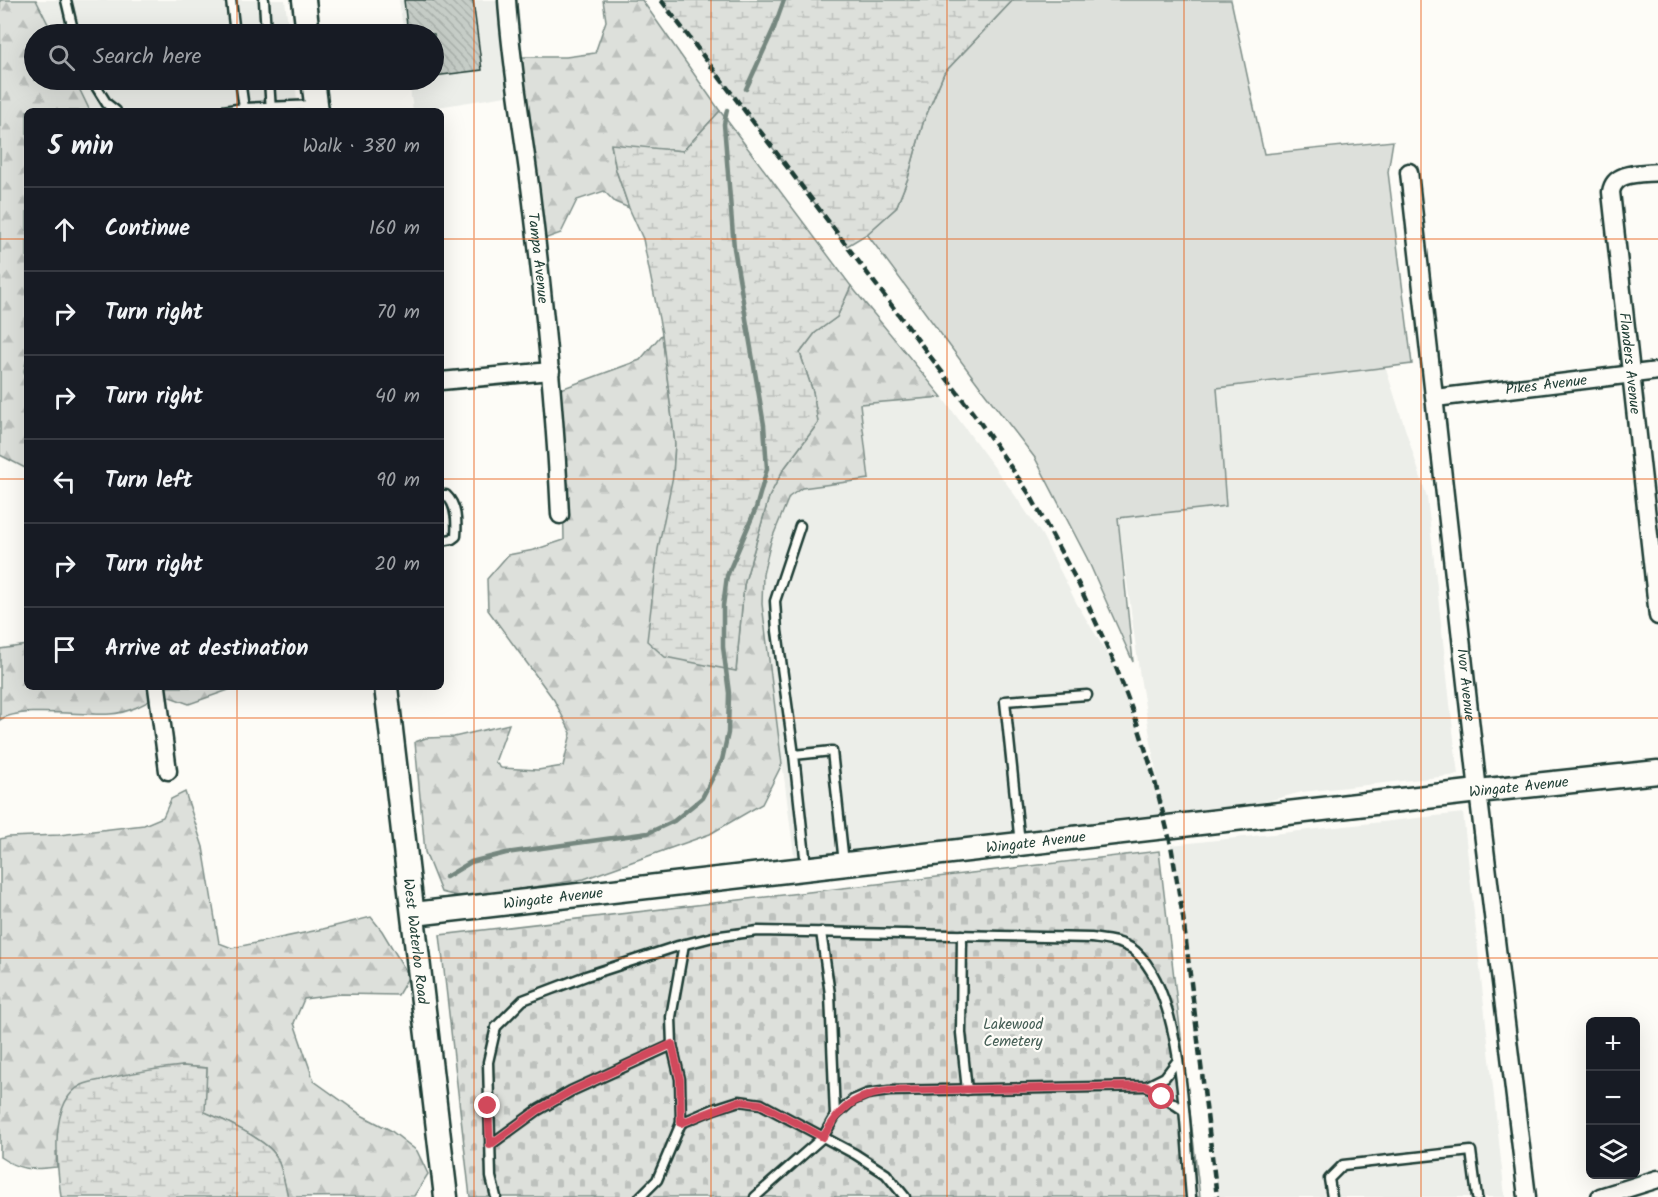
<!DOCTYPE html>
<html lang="en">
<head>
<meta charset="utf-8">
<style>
	:root { --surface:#171b24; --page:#20242c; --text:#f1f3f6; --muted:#9ea1a6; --line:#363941 }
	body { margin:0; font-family:Kalam,sans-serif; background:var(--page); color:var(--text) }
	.controls { position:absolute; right:18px; bottom:18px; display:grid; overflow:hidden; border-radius:9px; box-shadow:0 6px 24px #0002 }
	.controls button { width:54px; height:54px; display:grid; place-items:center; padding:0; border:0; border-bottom:2px solid var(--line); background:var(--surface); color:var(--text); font:30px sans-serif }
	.stop { position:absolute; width:18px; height:18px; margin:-14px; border:4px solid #d1495b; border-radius:50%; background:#fff }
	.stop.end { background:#d1495b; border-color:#fff; box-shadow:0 2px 6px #0008 }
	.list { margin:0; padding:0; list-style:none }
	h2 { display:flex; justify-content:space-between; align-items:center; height:78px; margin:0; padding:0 24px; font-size:26px }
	h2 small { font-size:20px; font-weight:400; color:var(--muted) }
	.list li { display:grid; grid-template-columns:39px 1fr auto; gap:18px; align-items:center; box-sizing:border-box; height:84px; padding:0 24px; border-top:2px solid var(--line) }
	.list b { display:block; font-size:22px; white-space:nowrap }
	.list em { font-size:20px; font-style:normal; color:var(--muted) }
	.icon { flex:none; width:33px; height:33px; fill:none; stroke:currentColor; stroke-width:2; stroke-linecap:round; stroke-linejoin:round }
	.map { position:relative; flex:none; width:1658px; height:1197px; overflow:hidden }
	.search { position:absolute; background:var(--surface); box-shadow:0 6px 24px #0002; left:24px; top:24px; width:420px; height:66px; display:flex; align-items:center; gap:15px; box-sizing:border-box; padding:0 21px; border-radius:33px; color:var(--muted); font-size:22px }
	.panel { position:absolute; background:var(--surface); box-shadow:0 6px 24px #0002; left:24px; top:108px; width:420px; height:582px; border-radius:9px }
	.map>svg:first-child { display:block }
</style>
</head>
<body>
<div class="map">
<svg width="1658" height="1197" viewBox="0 0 1658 1197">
	<defs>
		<pattern id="forest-firs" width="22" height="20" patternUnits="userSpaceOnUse" patternTransform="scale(1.5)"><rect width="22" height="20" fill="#dde0db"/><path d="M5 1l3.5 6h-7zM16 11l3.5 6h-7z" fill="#bdc1bd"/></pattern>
		<pattern id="wetland-marsh" width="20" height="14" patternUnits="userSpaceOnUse" patternTransform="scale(1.5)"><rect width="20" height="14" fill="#dde0db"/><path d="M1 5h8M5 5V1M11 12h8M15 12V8" fill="none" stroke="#bdc1bd"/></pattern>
		<pattern id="cemetery-stones" width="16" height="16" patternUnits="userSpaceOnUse" patternTransform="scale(1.5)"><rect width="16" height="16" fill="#dde0db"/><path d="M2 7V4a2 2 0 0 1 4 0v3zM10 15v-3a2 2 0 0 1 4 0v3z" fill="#bdc1bd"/></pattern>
		<pattern id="building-back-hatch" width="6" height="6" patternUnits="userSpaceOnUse" patternTransform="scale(1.5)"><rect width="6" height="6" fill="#c6cdc7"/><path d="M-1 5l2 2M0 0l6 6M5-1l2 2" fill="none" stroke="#aab1ac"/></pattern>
	</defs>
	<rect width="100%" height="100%" fill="#fdfcf7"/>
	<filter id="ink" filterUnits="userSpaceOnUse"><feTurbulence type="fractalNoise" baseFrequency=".0167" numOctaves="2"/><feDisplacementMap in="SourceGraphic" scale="12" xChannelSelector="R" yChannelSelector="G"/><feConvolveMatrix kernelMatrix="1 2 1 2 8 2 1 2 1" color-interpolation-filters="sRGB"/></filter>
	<g filter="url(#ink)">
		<g fill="#eceee9">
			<path d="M36 0H285L289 34H53Z"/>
			<path d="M399 0H517L523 39 501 49 506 96 413 111 409 80H434V34H404Z"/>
			<path d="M75 80H295L298 111H90Z"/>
			<path d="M1385 366 1427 497 1458 775 1302 792 1166 828 796 871 762 604 763 574 771 541 789 496 802 488 869 478 859 404 942 397 1012 491 1042 535 1077 604 1116 668 1142 738 1164 819 1140 677 1118 517 1225 506 1217 388Z"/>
			<path d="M1463 813 1505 1197H1218L1171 845Z"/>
		</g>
		<path fill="#dde0db" stroke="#7e8e88" stroke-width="1.5" d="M1013 0H1231L1264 154 1393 141 1388 172 1412 364 1217 388 1226 506 1118 518 1133 662 1087 558 1035 458 978 384 867 234 896 208 908 178 923 123 944 73Z"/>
		<g fill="url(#forest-firs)" stroke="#7e8e88" stroke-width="1.5">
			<path d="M0 0H36L53 34H34V80H75L90 111H27V357L24 371 27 382V469L0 455Z"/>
			<path d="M603 0H642L720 111 683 151 611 145 616 170 629 208 615 202 604 191 577 200 561 233 544 239 520 57H566L595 53 606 21Z"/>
			<path d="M851 286 942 397 860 404 869 479 802 488 789 497 771 541 763 574 762 604 782 764 762 804 710 834 584 879 465 898 441 892 425 852 415 742 426 738 454 737 509 724 495 762 501 768 538 770 563 766 571 733 554 700 488 610 487 579 508 555 534 550 564 540 561 389 640 360 662 334 675 444 673 476 736 671 744 585 769 497 783 470 818 423 813 392 800 353 815 333 837 317Z"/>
			<path d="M27 645V687H237L189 704 162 694C146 703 129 713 110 714 84 716 20 706 0 720V649Z"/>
			<path d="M185 792 203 847 219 943 232 948 323 929 371 917 382 931 409 976 398 995 341 994 304 999 294 1023 314 1081 363 1116 390 1130 417 1151 428 1174 414 1196 288 1197C284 1185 282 1167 276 1156 267 1140 222 1119 204 1112L207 1068 182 1066 56 1152 57 1167C32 1169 22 1172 0 1157V839L8 837 59 835 144 825 163 817 171 799Z"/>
		</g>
		<g fill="url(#wetland-marsh)" stroke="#7e8e88" stroke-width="1.5">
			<path d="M661 0H1013L944 73 923 123 908 178 896 208 867 234 847 246Z"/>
			<path d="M720 111 851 286 837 317 815 333 800 353 813 392 818 423 783 470 769 497 744 585 736 671 665 657 647 641 658 549 673 476 675 444 662 334 643 239 629 208 616 170 611 144 683 151Z"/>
			<path d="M182 1066 207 1068 205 1112C222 1119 267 1140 276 1156 282 1167 285 1185 288 1197H61C57 1167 48 1101 82 1085 91 1081 104 1080 114 1077 137 1072 159 1068 182 1066Z"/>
		</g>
		<path fill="url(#cemetery-stones)" stroke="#7e8e88" stroke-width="1.5" d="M1159 851 1200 1197H470L440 935Z"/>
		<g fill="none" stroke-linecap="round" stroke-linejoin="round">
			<g stroke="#75877f" stroke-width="4.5">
				<path d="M746 89 774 28 784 0"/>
				<path d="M446 877 471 862 506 853 648 833 674 821 702 798 722 760 728 733 729 693 723 647V606L727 576 756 508 767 469 764 425 734 248 724 124 727 110"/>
			</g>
		</g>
		<path fill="url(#building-back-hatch)" stroke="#1f3d34" stroke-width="1.5" d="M404 0H473L482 70 434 76V34H408Z"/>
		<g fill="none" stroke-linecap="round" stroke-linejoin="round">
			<g stroke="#1f3d34" stroke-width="13">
				<g id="lane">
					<path d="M66 0 74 34"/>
					<path d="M231 0 235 34"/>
					<path d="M264 0 266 34"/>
					<path d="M92 80 107 104 116 111"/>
					<path d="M240 80 244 108 316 105"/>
					<path d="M269 80 271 111"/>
					<path d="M223 111 244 108"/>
					<path d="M441 495H446C457 505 457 522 456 536L452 539 441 541"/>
					<path d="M794 755 777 631 775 601 800 526"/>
					<path d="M1020 844 1005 701 1087 695"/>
					<path d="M806 866 794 755 832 751 844 863"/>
					<path d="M821 932 830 994 835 1116"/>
					<path d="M962 935 961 1033 967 1090"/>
					<path d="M1147 1086 1183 1110"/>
					<path d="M681 1123 714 1109 739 1101 761 1104 855 1154 886 1174 905 1197"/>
					<path d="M490 1145 538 1110 571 1091 672 1045"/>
					<path d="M496 1197 491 1177 488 1062 496 1027 523 1000 586 976 678 946 713 937 758 931 1091 938C1106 940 1123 941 1135 951 1184 994 1185 1133 1191 1197"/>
					<path d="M640 1197 657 1180 681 1123 680 1079 672 1045 671 1017 684 944"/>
					<path d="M755 1197 823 1137 835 1116 853 1100 867 1094 889 1091 1147 1086 1165 1077 1178 1060"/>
					<path d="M1332 1197 1329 1179 1343 1165 1471 1151 1477 1197"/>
				</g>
			</g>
			<g stroke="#1f3d34" stroke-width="21">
				<g id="street">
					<path id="s1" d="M507 0C511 65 523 129 531 194 544 301 555 408 560 515"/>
					<path id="s2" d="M1409 172 1478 791 1527 1197"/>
					<path id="s3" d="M1658 172C1641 174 1614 171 1611 192L1658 616"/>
					<path d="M441 381 551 371"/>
					<path id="s4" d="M1435 398 1658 371"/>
					<path d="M157 687 168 771"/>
					<path d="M1600 1197 1658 1179"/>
				</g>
			</g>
			<g stroke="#1f3d34" stroke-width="27">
				<g id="secondary">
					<path d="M304 0 308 34"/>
					<path d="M313 80 317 111"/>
					<path id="s5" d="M386 687 446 1197"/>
					<path id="s6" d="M414 914 1478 791 1658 772"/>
				</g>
			</g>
			<use href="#lane" stroke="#fdfcf7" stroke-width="8"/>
			<use href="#street" stroke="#fdfcf7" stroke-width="16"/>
			<use href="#secondary" stroke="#fdfcf7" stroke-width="22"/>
			<path stroke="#1f3d34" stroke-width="4.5" stroke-dasharray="9 4.5" stroke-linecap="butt" d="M661 0 979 421 1030 495 1079 585 1114 662 1137 723 1152 770 1171 845 1183 917 1217 1197"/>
		</g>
	</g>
	<g fill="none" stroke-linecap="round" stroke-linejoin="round" filter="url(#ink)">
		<path stroke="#d1495b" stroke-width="8" d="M488 1106 490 1145 538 1110 571 1091 672 1044 680 1079 681 1123 739 1101 761 1104 823 1137C841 1107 853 1096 889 1091L1147 1086 1162 1097"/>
	</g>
	<path fill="none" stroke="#e8590c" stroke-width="1.5" stroke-opacity="0.55" d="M237 0V34M474 0V1197M711 0V1197M947 0V1197M1184 0V1197M1421 0V1197M237 80V111M0 239H27M441 239H1658M0 479H27M441 479H1658M237 687V1197M0 718H1658M0 958H1658"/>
	<g text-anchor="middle" stroke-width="4.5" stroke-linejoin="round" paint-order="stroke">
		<g font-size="15" fill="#1f3d34" stroke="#fdfcf7">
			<text dy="5" stroke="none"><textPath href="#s1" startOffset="260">Tampa Avenue</textPath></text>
			<text dy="5" stroke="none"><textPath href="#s3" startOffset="228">Flanders Avenue</textPath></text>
			<text dy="5" stroke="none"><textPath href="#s4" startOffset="112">Pikes Avenue</textPath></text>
			<text dy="5" stroke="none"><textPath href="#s2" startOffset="516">Ivor Avenue</textPath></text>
			<text dy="5" stroke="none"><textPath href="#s6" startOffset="1112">Wingate Avenue</textPath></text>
			<text dy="5" stroke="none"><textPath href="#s6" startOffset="626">Wingate Avenue</textPath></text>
			<text dy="5" stroke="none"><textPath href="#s6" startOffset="140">Wingate Avenue</textPath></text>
			<text dy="5" stroke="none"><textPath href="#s5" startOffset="256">West Waterloo Road</textPath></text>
		</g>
		<g font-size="15" fill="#455e55" stroke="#fdfcf7">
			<text x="1013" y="1029">Lakewood<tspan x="1013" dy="17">Cemetery</tspan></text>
		</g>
	</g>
</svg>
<div class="controls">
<button>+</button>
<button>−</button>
<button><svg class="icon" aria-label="layers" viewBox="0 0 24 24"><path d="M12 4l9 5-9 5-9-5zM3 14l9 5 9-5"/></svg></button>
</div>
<div class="stop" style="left:1162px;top:1097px"></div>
<div class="stop end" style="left:488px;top:1106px"></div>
<div class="search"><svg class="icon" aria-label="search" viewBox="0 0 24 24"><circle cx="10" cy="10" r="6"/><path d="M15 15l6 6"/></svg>Search here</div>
<section class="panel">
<h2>5 min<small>Walk · 380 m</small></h2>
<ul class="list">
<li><svg class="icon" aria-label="ahead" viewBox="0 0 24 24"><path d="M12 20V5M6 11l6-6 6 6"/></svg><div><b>Continue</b></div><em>160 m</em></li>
<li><svg class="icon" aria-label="right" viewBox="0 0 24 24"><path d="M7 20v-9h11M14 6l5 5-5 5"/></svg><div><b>Turn right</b></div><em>70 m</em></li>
<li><svg class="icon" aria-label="right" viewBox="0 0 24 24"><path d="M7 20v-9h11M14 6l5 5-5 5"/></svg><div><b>Turn right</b></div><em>40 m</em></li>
<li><svg class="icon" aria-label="left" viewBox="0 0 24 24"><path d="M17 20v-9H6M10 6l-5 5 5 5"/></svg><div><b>Turn left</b></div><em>90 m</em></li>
<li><svg class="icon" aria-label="right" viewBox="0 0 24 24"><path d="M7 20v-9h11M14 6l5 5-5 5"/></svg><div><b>Turn right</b></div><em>20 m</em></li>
<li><svg class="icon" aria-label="arrive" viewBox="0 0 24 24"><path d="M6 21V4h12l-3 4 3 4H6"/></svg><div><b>Arrive at destination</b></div></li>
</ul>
</section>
</div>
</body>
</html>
